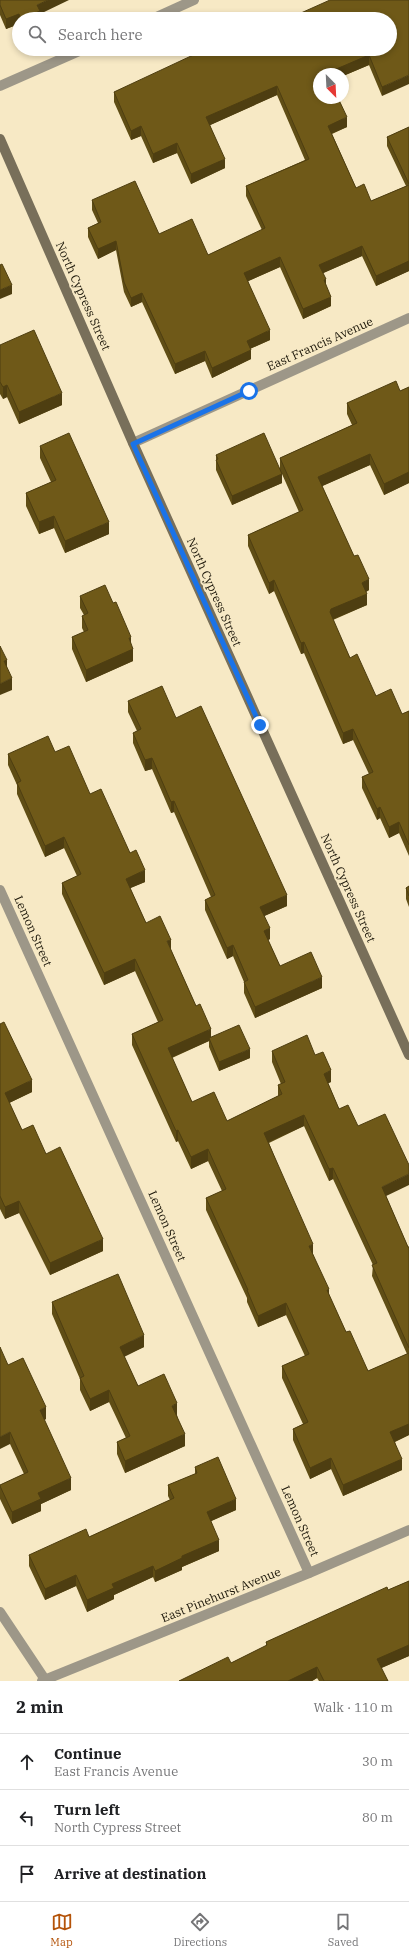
<!DOCTYPE html>
<html lang="en">
<head>
<meta charset="utf-8">
<style>
	:root { --surface:#fff; --page:#f2f2f2; --text:#202124; --muted:#757577; --line:#e0e0e0; --accent:#b45309 }
	body { margin:0; font-family:"IBM Plex Serif",serif; background:var(--page); color:var(--text) }
	.compass { position:absolute; left:313px; top:68px; width:36px; height:36px; border-radius:50%; background:var(--surface); box-shadow:0 2px 6px #0003; rotate:156deg }
	.stop { position:absolute; width:12px; height:12px; margin:-9px; border:3px solid #1a73e8; border-radius:50%; background:#fff }
	.stop.end { background:#1a73e8; border-color:#fff; box-shadow:0 1px 4px #0008 }
	.list { margin:0; padding:0; list-style:none }
	h2 { display:flex; justify-content:space-between; align-items:center; height:52px; margin:0; padding:0 16px; font-size:17px }
	h2 small { font-size:13px; font-weight:400; color:var(--muted) }
	.list li { display:grid; grid-template-columns:26px 1fr auto; gap:12px; align-items:center; box-sizing:border-box; height:56px; padding:0 16px; border-top:1px solid var(--line) }
	.list b { display:block; font-size:15px; white-space:nowrap }
	.list p { margin:0; font-size:13px; white-space:nowrap; color:var(--muted) }
	.list em { font-size:13px; font-style:normal; color:var(--muted) }
	.icon { flex:none; width:22px; height:22px; fill:none; stroke:currentColor; stroke-width:2; stroke-linecap:round; stroke-linejoin:round }
	.map { position:relative; flex:none; width:409px; height:1681px; overflow:hidden }
	.search { position:absolute; background:var(--surface); box-shadow:0 2px 6px #0003; left:12px; right:12px; top:12px; height:44px; display:flex; align-items:center; gap:10px; box-sizing:border-box; padding:0 14px; border-radius:22px; color:var(--muted); font-size:15px }
	.sheet { height:220px; background:var(--surface) }
	nav { display:flex; justify-content:space-around; align-items:center; box-sizing:border-box; height:56px; border-top:1px solid var(--line); background:var(--surface); font-size:11px; color:var(--muted) }
	nav a { display:grid; justify-items:center; gap:2px }
	nav .on { color:var(--accent) }
	.map>svg:first-child { display:block }
</style>
</head>
<body>
<div class="map">
<svg width="409" height="1681" viewBox="0 0 409 1681">
	<rect width="100%" height="100%" fill="#f7e9c5"/>
	<g fill="none" stroke-linecap="round" stroke-linejoin="round">
		<g stroke="#9d9788" stroke-width="10">
			<path d="M152 19 194 0"/>
			<path d="M0 86 84 49"/>
			<path d="M133 443 409 318"/>
			<path d="M0 890 309 1573"/>
			<path d="M0 1612 46 1681"/>
			<path d="M42 1681 309 1573 409 1530"/>
		</g>
		<path stroke="#786f5a" stroke-width="10" d="M0 139 133 443 409 1055"/>
	</g>
	<g fill="#5f4d15" fill-rule="evenodd">
		<path d="M0 0 40 14V19H19V25V24L6 29 0 15Z"/>
		<path d="M409 0 382 96 369 65 343 76V74H319L347 127 332 134 356 188 371 201 406 186 387 146V137L409 127V271L376 286 362 256 323 273 331 306 303 319 280 267 248 281 270 340 250 349 251 359 212 378 205 361 175 374 142 302 131 307 124 292 116 250 98 259 88 237V228L98 223 92 210V200L159 234 208 255 262 230 246 196V186L305 160 277 95 210 125 225 168 191 184 177 153 153 163 141 136 131 140 114 102V92L292 17Z"/>
		<path d="M0 345 62 405 19 424 7 397 3 399 0 394Z"/>
		<path d="M409 387V483L384 495 370 465 322 486 369 590 366 592 367 605 333 620 350 658 376 696 402 714 409 711V856L399 833 389 838 380 818 377 820 362 788V777L369 774 353 740 343 744 304 653 301 654 274 591 269 594 248 546V535L299 512 282 474V483L232 505 216 470V455L280 468V458L352 425 347 414V403L400 391Z"/>
		<path d="M40 446 109 534 65 553 54 528 39 534 26 506V493L51 482 40 458Z"/>
		<path d="M80 596 131 644 133 661 86 682 72 649V637L84 632 82 628V616L84 615 80 608Z"/>
		<path d="M128 701 176 718 287 906 264 916 270 939 268 940 280 966 322 988 255 1018 244 993V982L233 956 227 959 205 910V900L211 897 174 812 171 813 152 769 145 771 133 743V733L137 731 128 712Z"/>
		<path d="M55 752 90 794 130 853 145 882 130 888 146 923 171 950 196 1006 211 1037 250 1058 219 1071 209 1047V1041L172 1058 192 1102 227 1121 278 1096V1085L281 1084 272 1062V1051L315 1055 331 1082 328 1083 339 1109 386 1196 408 1247H409V1435L395 1442 402 1470 343 1496 331 1469 310 1479 293 1440V1429L303 1424 282 1378V1366L305 1356 286 1315 258 1327 247 1302V1298L206 1210V1198L222 1191 208 1161 191 1169 178 1141 176 1142 132 1045V1034L158 1022 135 971 104 985 62 894V883L77 876 64 848 45 857 17 794V785L8 765V754ZM304 1126 329 1181 333 1179 373 1265 372 1276 407 1354 368 1371 346 1332 329 1295 269 1143Z"/>
		<path d="M409 886V907L406 899V888Z"/>
		<path d="M0 1024 32 1092 9 1103 22 1130 46 1154 103 1251 50 1275 19 1213 5 1219 0 1209Z"/>
		<path d="M52 1302 144 1347 124 1356 138 1386 177 1415 185 1446 125 1473 117 1454V1442L126 1438 109 1402 90 1411 80 1390V1379L52 1314Z"/>
		<path d="M8 1365 46 1419 44 1420 71 1490 41 1504V1511L12 1524 0 1499V1485L24 1474 10 1444Z"/>
		<path d="M195 1467 236 1510 211 1521 219 1551 182 1567V1570L155 1582 153 1577 114 1595V1599L87 1612 76 1586 45 1600 29 1566V1555L89 1537 170 1500 168 1496V1485L195 1474Z"/>
		<path d="M409 1581V1656L381 1668 388 1681H319L317 1678 312 1681H179L231 1663 266 1646V1642L388 1590Z"/>
	</g>
	<g fill="#4e3e11">
		<path d="M48 0H69L40 14V19H22L37 5Z"/>
		<path d="M19 14V24L6 29V19Z"/>
		<path d="M369 55V65L343 76V74H327V73Z"/>
		<path d="M409 75V84L382 96V87Z"/>
		<path d="M277 86V95L206 127V117Z"/>
		<path d="M347 117V127L328 135V126Z"/>
		<path d="M141 126V136L131 140V131Z"/>
		<path d="M177 143V153L153 163V154Z"/>
		<path d="M225 159V168L191 184V174Z"/>
		<path d="M116 241V250L98 259V249Z"/>
		<path d="M362 246V256L319 275V265Z"/>
		<path d="M280 257V267L244 283V273Z"/>
		<path d="M409 261V271L376 286V276Z"/>
		<path d="M326 279V288L324 280Z"/>
		<path d="M12 285V294L0 299V290Z"/>
		<path d="M142 293V302L131 307V298Z"/>
		<path d="M331 297V306L303 319V309Z"/>
		<path d="M270 330V340L247 350V341Z"/>
		<path d="M251 350V359L212 378V368Z"/>
		<path d="M205 351V361L175 374V364Z"/>
		<path d="M7 385V397L3 399V387Z"/>
		<path d="M62 393V405L19 424V412Z"/>
		<path d="M370 454V465L318 488V477Z"/>
		<path d="M409 472V483L384 495V484Z"/>
		<path d="M282 474V483L232 505V496Z"/>
		<path d="M54 516V528L39 534V522Z"/>
		<path d="M109 522V534L65 553V541Z"/>
		<path d="M369 579V590L362 594V583Z"/>
		<path d="M274 580V591L269 594V583Z"/>
		<path d="M367 594V605L331 620 330 612 331 609Z"/>
		<path d="M131 637V649L129 638Z"/>
		<path d="M304 642V653L301 654V643Z"/>
		<path d="M133 649V661L86 682V670Z"/>
		<path d="M7 660V672L4 661Z"/>
		<path d="M12 678V690L0 695V684Z"/>
		<path d="M353 729V740L343 744V733Z"/>
		<path d="M152 758V769L145 771V760Z"/>
		<path d="M174 801V812L171 813V802Z"/>
		<path d="M380 807V818L377 820V809Z"/>
		<path d="M399 822V833L389 838V827Z"/>
		<path d="M64 837V848L45 857V846Z"/>
		<path d="M145 870V882L126 890V879Z"/>
		<path d="M287 895V906L260 918V907Z"/>
		<path d="M270 928V939L264 942V931Z"/>
		<path d="M171 940V951L167 941Z"/>
		<path d="M233 945V956L227 959V948Z"/>
		<path d="M135 959V971L104 985V973Z"/>
		<path d="M322 977V988L255 1018V1007Z"/>
		<path d="M211 1029V1040L209 1038V1041L168 1059V1048Z"/>
		<path d="M250 1049V1058L219 1071V1062Z"/>
		<path d="M331 1070V1082L324 1085V1074Z"/>
		<path d="M32 1080V1092L5 1105V1093Z"/>
		<path d="M304 1115V1126L264 1144V1133Z"/>
		<path d="M178 1130V1141L176 1142V1131Z"/>
		<path d="M208 1149V1161L191 1169V1157Z"/>
		<path d="M333 1168V1179L329 1181V1169Z"/>
		<path d="M409 1174V1185L382 1198V1187Z"/>
		<path d="M19 1201V1213L5 1219V1207Z"/>
		<path d="M103 1239V1251L50 1275V1263Z"/>
		<path d="M313 1244V1255L309 1246Z"/>
		<path d="M329 1289V1300L327 1290Z"/>
		<path d="M286 1303V1315L258 1327V1316Z"/>
		<path d="M144 1335V1347L120 1359V1347Z"/>
		<path d="M109 1390V1402L90 1411V1399Z"/>
		<path d="M177 1403V1415L172 1418V1406Z"/>
		<path d="M46 1407V1419L40 1422V1410Z"/>
		<path d="M409 1424V1435L390 1444V1432Z"/>
		<path d="M10 1432V1444L0 1449V1437Z"/>
		<path d="M185 1434V1446L125 1473V1461Z"/>
		<path d="M331 1458V1469L310 1479V1468Z"/>
		<path d="M402 1459V1470L343 1496V1485Z"/>
		<path d="M71 1478V1490L41 1504V1511L12 1524V1512L38 1493Z"/>
		<path d="M236 1499V1510L207 1523V1512Z"/>
		<path d="M219 1540V1551L182 1567V1570L155 1582V1571L182 1556Z"/>
		<path d="M153 1566V1577L114 1595V1599L87 1612V1600L112 1584Z"/>
		<path d="M76 1575V1586L45 1600V1589Z"/>
		<path d="M409 1645V1656L377 1670V1659Z"/>
		<path d="M317 1667V1678L312 1681H288Z"/>
	</g>
	<g fill="#6f5918" stroke="#4e3e11">
		<path d="M0 0H48L37 5 40 11 22 19H21L19 14 6 19 0 5Z"/>
		<path d="M330 0H409V75L382 87 369 55 327 73 328 74H319V98H338L347 117 328 126 356 188 364 184 371 201 409 185V261L376 276 362 246 319 265 326 279 324 280 331 297 303 309 280 257 244 273 270 330 247 341 251 350 212 368 205 351 175 364 142 293 131 298 124 282 116 241 98 249 88 228 101 222 92 200 135 181 159 234 192 219 208 255 265 228 246 186 309 159 277 86 206 117 225 159 191 174 177 143 153 154 141 126 131 131 114 92 206 49H390V19H279L290 14 292 17Z"/>
		<path d="M409 127V184L387 137Z"/>
		<path d="M2 264 12 285 0 290V265Z"/>
		<path d="M34 330 62 393 19 412 7 385 3 387 0 382V345Z"/>
		<path d="M396 381 400 391 409 387V472L384 484 370 454 318 477 354 556 358 555 369 579 362 583 367 594 331 609 330 612 350 658 357 654 376 696 391 689 402 714 409 711V845L399 822 389 827 380 807 377 809 362 777 373 772 353 729 343 733 304 642 301 643 274 580 269 583 248 535 303 510 280 458 357 423 347 403Z"/>
		<path d="M69 433 109 522 65 541 54 516 39 522 26 493 56 480 40 446Z"/>
		<path d="M264 433 282 474 232 496 216 460 218 459 216 455Z"/>
		<path d="M105 585 113 603 116 602 131 637 129 638 133 649 86 670 72 637 88 630 82 616 88 613 80 596Z"/>
		<path d="M0 646 7 660 4 661 12 678 0 684Z"/>
		<path d="M162 686 176 718 201 706 287 895 260 907 270 928 264 931 280 966 311 952 322 977 255 1007 244 982 248 980 233 945 227 948 205 900 215 895 174 801 171 802 152 758 145 760 133 733 141 729 128 701Z"/>
		<path d="M48 736 55 752 69 746 90 794 101 789 130 853 136 850 145 870 126 879 146 923 160 916 171 940 167 941 196 1006 200 1004 211 1029 168 1048 192 1102 214 1092 227 1121 282 1094 278 1085 285 1082 272 1051 307 1035 315 1055 323 1052 331 1070 324 1074 339 1109 348 1105 358 1126 385 1114 409 1165V1174L382 1187 408 1247H409V1348L372 1265 377 1263 333 1168 329 1169 304 1115 264 1133 313 1244 309 1246 329 1289 327 1290 346 1332 350 1331 368 1371 409 1353V1424L390 1432 402 1459 343 1485 331 1458 310 1468 293 1429 308 1422 282 1366 309 1354 286 1303 258 1316 247 1290H248L206 1198 226 1189 208 1149 191 1157 178 1130 176 1131 132 1034 163 1020 135 959 104 973 62 883 81 874 64 837 45 846 17 783 21 781 8 754Z"/>
		<path d="M409 886V896L406 888Z"/>
		<path d="M4 1022 32 1080 5 1093 22 1130 33 1125 46 1154 60 1147 103 1239 50 1263 19 1201 5 1207 0 1196V1024Z"/>
		<path d="M239 1025 250 1049 219 1062 209 1038Z"/>
		<path d="M118 1274 144 1335 120 1347 138 1386 164 1374 177 1403 172 1406 185 1434 125 1461 117 1442 130 1436 109 1390 90 1399 80 1378 84 1376 52 1302Z"/>
		<path d="M0 1347 8 1365 23 1358 46 1407 40 1410 71 1478 38 1493 41 1499 12 1512 0 1486V1485L28 1472 10 1432 0 1437Z"/>
		<path d="M218 1457 236 1499 207 1512 219 1540 182 1556V1558L155 1571 153 1566 112 1584 114 1588 87 1600 76 1575 45 1589 29 1555 86 1529 89 1537 174 1498 168 1485 197 1473 195 1467Z"/>
		<path d="M409 1581V1645L377 1659 388 1681H324L317 1667 288 1681H179L228 1657 231 1663 267 1645 266 1642 387 1587 388 1590Z"/>
	</g>
	<g fill="none" stroke-linecap="round" stroke-linejoin="round">
		<path stroke="#1a73e8" stroke-width="5" d="M249 391 133 444 260 725"/>
	</g>
	<g text-anchor="middle" stroke-width="4" stroke-linejoin="round" paint-order="stroke">
		<g font-size="12" fill="#1a1508" stroke="#f7e9c5">
			<text transform="translate(83 296) rotate(66)" y="4">North Cypress Street</text>
			<text transform="translate(320 344) rotate(-24)" y="4">East Francis Avenue</text>
			<text transform="translate(214 592) rotate(66)" y="4">North Cypress Street</text>
			<text transform="translate(348 888) rotate(66)" y="4">North Cypress Street</text>
			<text transform="translate(33 931) rotate(66)" y="4">Lemon Street</text>
			<text transform="translate(167 1226) rotate(66)" y="4">Lemon Street</text>
			<text transform="translate(300 1521) rotate(66)" y="4">Lemon Street</text>
			<text transform="translate(221 1595) rotate(-22)" y="4">East Pinehurst Avenue</text>
		</g>
	</g>
</svg>
<svg class="compass" viewBox="-18 -18 36 36"><path d="M0-13l5 13h-10z" fill="#e53935"/><path d="M0 13l5-13h-10z" fill="#757577"/></svg>
<div class="stop" style="left:249px;top:391px"></div>
<div class="stop end" style="left:260px;top:725px"></div>
<div class="search"><svg class="icon" aria-label="search" viewBox="0 0 24 24"><circle cx="10" cy="10" r="6"/><path d="M15 15l6 6"/></svg>Search here</div>
</div>
<section class="sheet">
<h2>2 min<small>Walk · 110 m</small></h2>
<ul class="list">
<li><svg class="icon" aria-label="ahead" viewBox="0 0 24 24"><path d="M12 20V5M6 11l6-6 6 6"/></svg><div><b>Continue</b><p>East Francis Avenue</p></div><em>30 m</em></li>
<li><svg class="icon" aria-label="left" viewBox="0 0 24 24"><path d="M17 20v-9H6M10 6l-5 5 5 5"/></svg><div><b>Turn left</b><p>North Cypress Street</p></div><em>80 m</em></li>
<li><svg class="icon" aria-label="arrive" viewBox="0 0 24 24"><path d="M6 21V4h12l-3 4 3 4H6"/></svg><div><b>Arrive at destination</b></div></li>
</ul>
</section>
<nav>
<a class="on"><svg class="icon" aria-label="map" viewBox="0 0 24 24"><path d="M3 6l6-2 6 2 6-2v14l-6 2-6-2-6 2zM9 4v14M15 6v14"/></svg>Map</a>
<a><svg class="icon" aria-label="directions" viewBox="0 0 24 24"><path d="M12 3l9 9-9 9-9-9zM9 14v-3h6M13 9l2 2-2 2"/></svg>Directions</a>
<a><svg class="icon" aria-label="saved" viewBox="0 0 24 24"><path d="M7 4h10v16l-5-4-5 4z"/></svg>Saved</a>
</nav>
</body>
</html>
